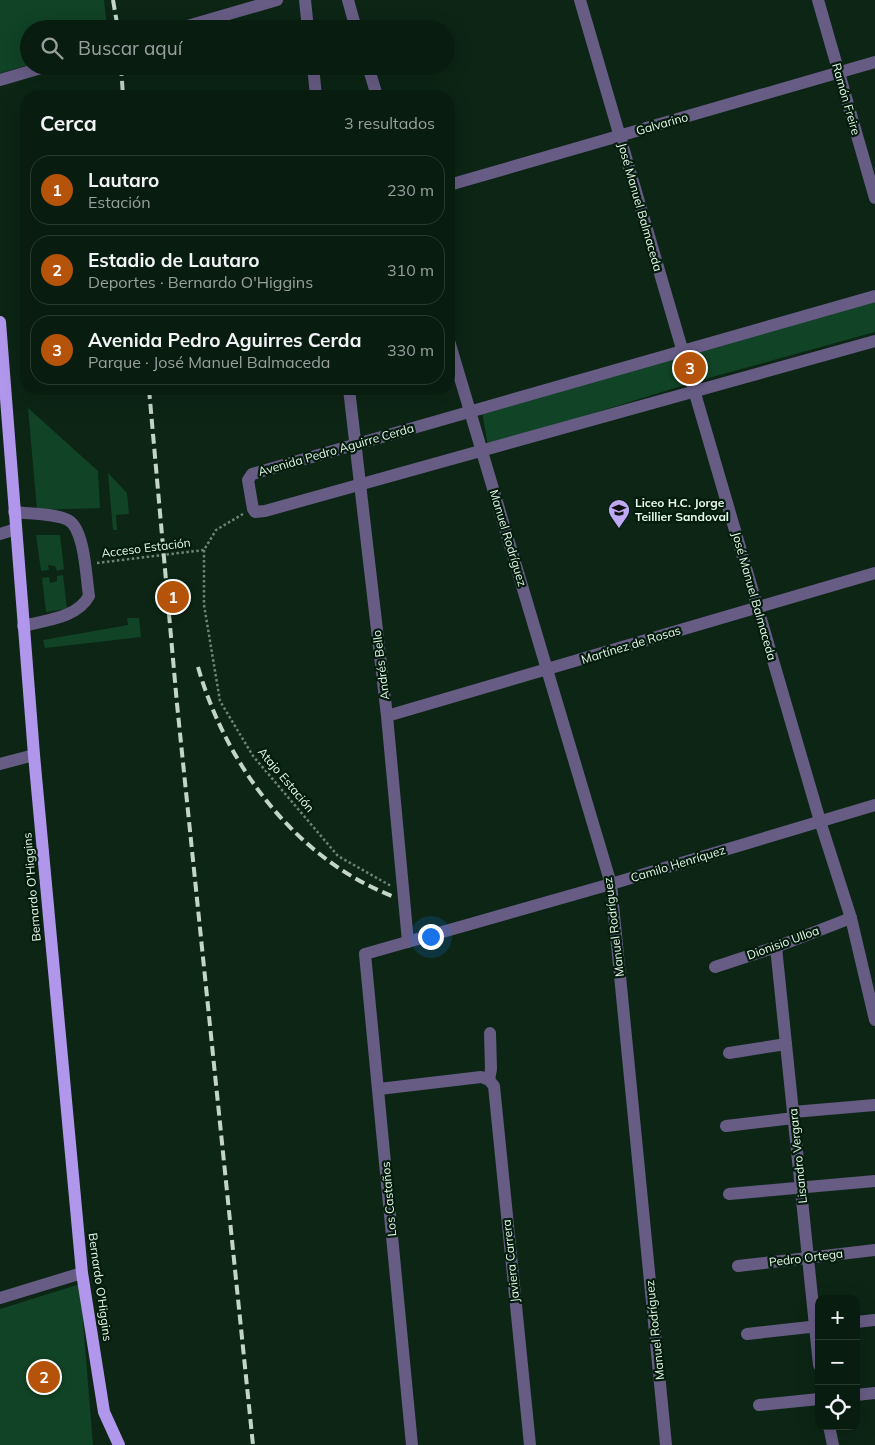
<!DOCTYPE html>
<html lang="es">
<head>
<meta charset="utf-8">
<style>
	:root { --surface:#091c10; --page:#122519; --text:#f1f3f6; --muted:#99a19f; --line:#293a30; --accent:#b45309 }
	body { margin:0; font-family:Mulish,sans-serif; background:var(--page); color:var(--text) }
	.controls { position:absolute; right:15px; bottom:15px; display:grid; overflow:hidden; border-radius:10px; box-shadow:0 5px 20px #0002 }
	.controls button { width:45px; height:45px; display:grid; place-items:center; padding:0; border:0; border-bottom:1px solid var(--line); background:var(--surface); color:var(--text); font:25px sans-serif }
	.you { position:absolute; left:430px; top:936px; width:18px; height:18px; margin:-12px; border:4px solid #fff; border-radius:50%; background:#1a73e8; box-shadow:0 0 0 8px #1a73e833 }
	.badge { display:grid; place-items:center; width:32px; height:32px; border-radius:50%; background:var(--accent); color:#fff; font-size:16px; font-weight:700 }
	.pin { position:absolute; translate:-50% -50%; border:2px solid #fff; box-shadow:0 1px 5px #0006 }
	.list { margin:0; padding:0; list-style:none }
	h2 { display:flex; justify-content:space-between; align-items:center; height:65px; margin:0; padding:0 20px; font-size:21px }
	h2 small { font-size:16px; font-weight:400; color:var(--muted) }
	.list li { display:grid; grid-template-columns:32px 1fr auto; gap:15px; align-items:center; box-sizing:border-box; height:70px; margin:0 10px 10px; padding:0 10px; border:1px solid var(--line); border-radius:20px }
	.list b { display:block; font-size:19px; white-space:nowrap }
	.list p { margin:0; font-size:16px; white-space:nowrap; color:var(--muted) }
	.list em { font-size:16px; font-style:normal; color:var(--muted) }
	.icon { flex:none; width:28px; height:28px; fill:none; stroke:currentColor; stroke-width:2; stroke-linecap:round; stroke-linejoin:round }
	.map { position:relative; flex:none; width:875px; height:1445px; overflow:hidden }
	.search { position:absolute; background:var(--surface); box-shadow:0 5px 20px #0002; left:20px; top:20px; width:435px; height:55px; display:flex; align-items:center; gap:12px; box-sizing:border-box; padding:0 18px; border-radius:28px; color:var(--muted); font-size:19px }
	.panel { position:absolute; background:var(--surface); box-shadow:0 5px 20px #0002; left:20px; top:90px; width:435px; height:305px; border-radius:20px }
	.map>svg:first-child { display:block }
</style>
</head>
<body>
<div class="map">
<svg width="875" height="1445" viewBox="0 0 875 1445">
	<rect width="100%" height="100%" fill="#0c2515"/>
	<g fill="#114326">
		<path d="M0 0H104L107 29H29V65L0 73Z"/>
		<path d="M875 301V332L694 382 488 446 482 412Z"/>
		<path d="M28 408 98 471 100 508 37 510Z"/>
		<path d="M108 473 127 493 129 514 116 515 117 530H113Z"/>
		<path d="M36 535H60L64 569 57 571 55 566 48 565 49 570 41 571Z"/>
		<path d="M63 575 67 609 46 612 42 578 49 577 50 583 57 581V576Z"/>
		<path d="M127 618H139L141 637 45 648 43 640 128 625Z"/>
		<path d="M80 1284 93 1445H0V1309Z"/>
	</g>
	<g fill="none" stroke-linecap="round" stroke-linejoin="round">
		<g stroke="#6f8475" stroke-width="2.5" stroke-dasharray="2.5 2.5" stroke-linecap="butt">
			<path d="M204 550V605L220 701 253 756 338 856 391 886"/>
			<path d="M97 563 204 550 216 530 243 514"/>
		</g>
		<g stroke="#675c84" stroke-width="12">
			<path d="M305 0 308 29"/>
			<path d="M348 0 356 29"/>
			<path d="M580 0 820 821 851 918 875 1020"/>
			<path d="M818 0 875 198"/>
			<path d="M177 29 277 0"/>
			<path d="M313 66 316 96"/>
			<path d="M368 66 377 96"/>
			<path d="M0 80 48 66"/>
			<path d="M449 185 875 62"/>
			<path d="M875 296 252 474 248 480 253 509 255 512 265 511 875 341"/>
			<path d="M449 341 611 884 666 1445"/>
			<path d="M349 389 387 716 408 942"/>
			<path d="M14 512C30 514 54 513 68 520 85 529 86 578 89 596 77 618 46 620 23 626"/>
			<path d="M0 534 16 529"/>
			<path d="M387 716 875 573"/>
			<path d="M0 764 34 755"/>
			<path d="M776 947 819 1365"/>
			<path d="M715 967 776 947 851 918"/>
			<path d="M729 1053 786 1044"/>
			<path d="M489 1080 491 1069 490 1033"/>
			<path d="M379 1089 481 1077 489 1080 494 1086 530 1445"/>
			<path d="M793 1112 875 1105"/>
			<path d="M726 1126 794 1118"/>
			<path d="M729 1194 875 1181"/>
			<path d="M738 1266 875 1250"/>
			<path d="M0 1298 82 1273"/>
			<path d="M856 1322 875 1320"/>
			<path d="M747 1334 819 1326"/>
			<path d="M856 1395 875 1393"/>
			<path d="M759 1405 819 1399"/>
			<path d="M829 1426 833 1445"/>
			<path d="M412 1445 365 954 611 884 875 805"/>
		</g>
		<path stroke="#b197eb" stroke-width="12" d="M0 322 34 755 82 1273 104 1412 119 1445"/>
		<g stroke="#c3d5c8" stroke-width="4" stroke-dasharray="10 5" stroke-linecap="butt">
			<path d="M113 0 118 29"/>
			<path d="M121 66 123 96"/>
			<path d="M149 389 177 704 253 1445"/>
			<path d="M198 667C226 765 295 858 392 896"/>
		</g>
	</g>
	<defs>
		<g id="school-pin" transform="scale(1.125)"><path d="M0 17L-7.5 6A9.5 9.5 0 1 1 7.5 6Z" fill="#bfa9f4" stroke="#031c0c"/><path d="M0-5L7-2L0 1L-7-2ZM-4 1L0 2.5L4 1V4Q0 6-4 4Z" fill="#111"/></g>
	</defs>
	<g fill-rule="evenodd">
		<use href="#school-pin" x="619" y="510"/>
	</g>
	<g text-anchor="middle" stroke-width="4.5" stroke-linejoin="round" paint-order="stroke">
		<g font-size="12" fill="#e8f8ec" stroke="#031c0c">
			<text transform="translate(846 99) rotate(74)" y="4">Ramón Freire</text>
			<text transform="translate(662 124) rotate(-16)" y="4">Galvarino</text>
			<text transform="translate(640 207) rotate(74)" y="4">José Manuel Balmaceda</text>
			<text transform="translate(336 450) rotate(-16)" y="4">Avenida Pedro Aguirre Cerda</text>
			<text transform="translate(508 538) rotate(73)" y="4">Manuel Rodríguez</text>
			<text transform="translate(146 548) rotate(-7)" y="4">Acceso Estación</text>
			<text transform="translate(754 596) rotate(74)" y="4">José Manuel Balmaceda</text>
			<text transform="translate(631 645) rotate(-17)" y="4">Martínez de Rosas</text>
			<text transform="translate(381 665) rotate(-97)" y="4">Andrés Bello</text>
			<text transform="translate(286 780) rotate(50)" y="4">Atajo Estación</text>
			<text transform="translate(678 864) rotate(-17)" y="4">Camilo Henríquez</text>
			<text transform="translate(32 887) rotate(-95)" y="4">Bernardo O'Higgins</text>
			<text transform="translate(614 927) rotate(-97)" y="4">Manuel Rodríguez</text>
			<text transform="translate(783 943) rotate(-20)" y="4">Dionisio Ulloa</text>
			<text transform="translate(798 1156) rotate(-96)" y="4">Lisandro Vergara</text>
			<text transform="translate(389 1199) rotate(-95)" y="4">Los Castaños</text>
			<text transform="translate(806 1258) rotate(-7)" y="4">Pedro Ortega</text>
			<text transform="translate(511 1261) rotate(-96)" y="4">Javiera Carrera</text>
			<text transform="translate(100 1287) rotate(82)" y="4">Bernardo O'Higgins</text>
			<text transform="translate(655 1330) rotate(-96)" y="4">Manuel Rodríguez</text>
		</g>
		<g font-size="12" font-weight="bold" fill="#e8f8ec" stroke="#031c0c" text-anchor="start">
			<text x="635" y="507">Liceo H.C. Jorge<tspan x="635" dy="14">Teillier Sandoval</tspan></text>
		</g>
	</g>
</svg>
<div class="controls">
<button>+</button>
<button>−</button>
<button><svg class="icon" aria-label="locate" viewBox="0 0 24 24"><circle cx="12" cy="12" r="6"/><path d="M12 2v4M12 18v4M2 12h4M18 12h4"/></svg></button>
</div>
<div class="you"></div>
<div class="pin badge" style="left:173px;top:597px">1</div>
<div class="pin badge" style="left:44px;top:1377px">2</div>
<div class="pin badge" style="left:690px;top:368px">3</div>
<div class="search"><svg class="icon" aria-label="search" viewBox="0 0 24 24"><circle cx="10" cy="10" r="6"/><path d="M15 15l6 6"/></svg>Buscar aquí</div>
<section class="panel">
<h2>Cerca<small>3 resultados</small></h2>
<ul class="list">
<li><span class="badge">1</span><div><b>Lautaro</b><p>Estación</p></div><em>230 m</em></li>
<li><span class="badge">2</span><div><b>Estadio de Lautaro</b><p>Deportes · Bernardo O'Higgins</p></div><em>310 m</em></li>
<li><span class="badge">3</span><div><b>Avenida Pedro Aguirres Cerda</b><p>Parque · José Manuel Balmaceda</p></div><em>330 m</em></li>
</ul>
</section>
</div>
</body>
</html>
